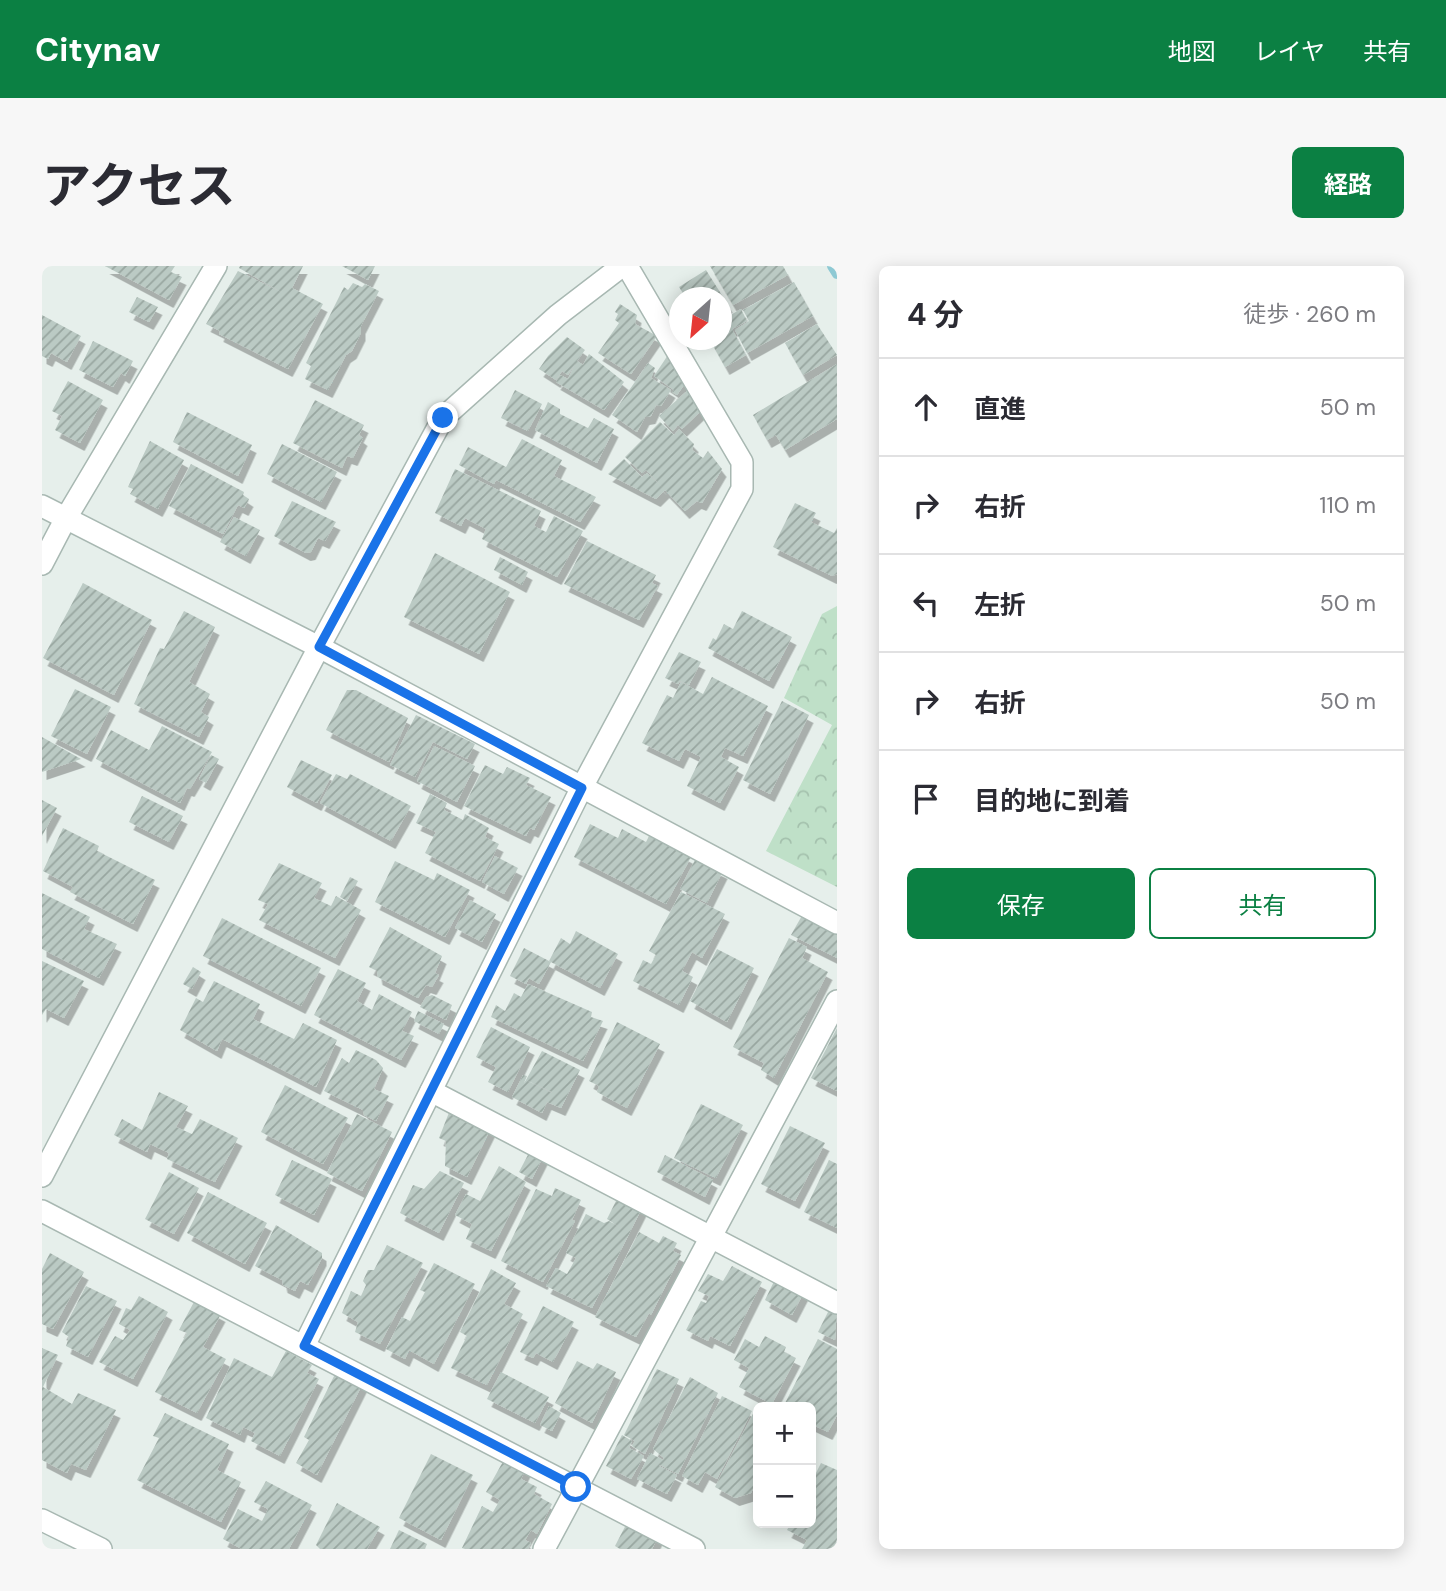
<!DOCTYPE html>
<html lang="ja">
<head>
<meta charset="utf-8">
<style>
	:root { --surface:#fff; --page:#f7f7f7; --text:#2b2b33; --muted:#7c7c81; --line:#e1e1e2; --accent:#0b8043 }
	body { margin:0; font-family:"DM Sans","Noto Sans JP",sans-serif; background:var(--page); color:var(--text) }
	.controls { position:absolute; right:21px; bottom:21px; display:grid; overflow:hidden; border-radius:10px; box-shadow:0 4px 18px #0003 }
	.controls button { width:63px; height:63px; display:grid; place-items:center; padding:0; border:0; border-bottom:2px solid var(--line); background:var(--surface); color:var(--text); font:35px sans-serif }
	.compass { position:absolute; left:627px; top:21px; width:63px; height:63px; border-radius:50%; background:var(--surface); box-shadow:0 4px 18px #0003; rotate:207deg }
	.stop { position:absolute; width:21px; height:21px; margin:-16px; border:5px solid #1a73e8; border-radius:50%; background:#fff }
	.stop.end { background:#1a73e8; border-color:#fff; box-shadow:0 2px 7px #0008 }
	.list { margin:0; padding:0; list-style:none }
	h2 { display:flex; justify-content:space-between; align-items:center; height:91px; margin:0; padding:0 28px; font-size:30px }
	h2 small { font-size:23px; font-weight:400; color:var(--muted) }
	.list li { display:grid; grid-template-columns:46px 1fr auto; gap:21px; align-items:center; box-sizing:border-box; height:98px; padding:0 28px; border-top:2px solid var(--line) }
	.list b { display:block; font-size:26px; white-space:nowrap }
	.list em { font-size:23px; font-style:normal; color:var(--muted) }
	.actions { display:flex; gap:14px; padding:21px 28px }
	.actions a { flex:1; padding:16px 0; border:2px solid var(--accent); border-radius:10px; text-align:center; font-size:24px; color:var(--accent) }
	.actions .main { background:var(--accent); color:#fff }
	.icon { flex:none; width:38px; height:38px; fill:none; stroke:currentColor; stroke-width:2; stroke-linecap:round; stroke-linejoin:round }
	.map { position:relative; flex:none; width:795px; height:1283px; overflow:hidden; border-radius:10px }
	header { display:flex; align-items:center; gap:42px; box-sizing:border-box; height:98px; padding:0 35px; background:var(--accent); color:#fff }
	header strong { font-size:33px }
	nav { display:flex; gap:38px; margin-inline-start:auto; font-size:24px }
	.intro { display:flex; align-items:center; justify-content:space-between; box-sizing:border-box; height:168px; padding:0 42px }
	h1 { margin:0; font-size:49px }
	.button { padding:18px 32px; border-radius:10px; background:var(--accent); color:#fff; font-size:24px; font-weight:700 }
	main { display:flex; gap:42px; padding:0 42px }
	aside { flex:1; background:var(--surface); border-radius:10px; box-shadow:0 4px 18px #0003 }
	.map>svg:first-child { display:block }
</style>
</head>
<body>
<header>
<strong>Citynav</strong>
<nav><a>地図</a><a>レイヤ</a><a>共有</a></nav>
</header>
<div class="intro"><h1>アクセス</h1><a class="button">経路</a></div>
<main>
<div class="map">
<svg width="795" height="1283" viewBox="0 0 795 1283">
	<defs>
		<pattern id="park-crowns" width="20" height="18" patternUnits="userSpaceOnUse" patternTransform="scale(1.75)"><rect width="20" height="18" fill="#bfe0c8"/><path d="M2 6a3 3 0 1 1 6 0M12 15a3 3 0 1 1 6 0" fill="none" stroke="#a4c1ad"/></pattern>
		<pattern id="building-hatch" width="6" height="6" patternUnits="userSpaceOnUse" patternTransform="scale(1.75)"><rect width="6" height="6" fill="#bbcac4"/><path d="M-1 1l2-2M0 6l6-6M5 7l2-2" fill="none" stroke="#98a6a0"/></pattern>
		<filter id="shadow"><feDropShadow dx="4.5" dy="8" stdDeviation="0" flood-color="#0004"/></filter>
	</defs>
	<rect width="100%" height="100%" fill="#e6efeb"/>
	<path fill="url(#park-crowns)" d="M795 340V621L724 585 790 459 742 432 780 348Z"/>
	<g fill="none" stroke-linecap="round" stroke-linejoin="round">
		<path stroke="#8ec9d4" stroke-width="10" d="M790 0 795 8"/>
	</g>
	<g fill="url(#building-hatch)" filter="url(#shadow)">
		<path d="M63 0H133L129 6 140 11 127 34Z"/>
		<path d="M198 0H261L250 22 281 38 246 103 177 68 178 65 164 58 196 5 241 27 197 2Z"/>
		<path d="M300 0H333L326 14Z"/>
		<path d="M668 0H741L746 9 691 39Z"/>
		<path d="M664 4 686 39 680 43V32H644L637 21Z"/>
		<path d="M752 16 771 50 705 87 693 64 707 55 701 44Z"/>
		<path d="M311 17 320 21 323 18 337 25 319 60V67L310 85 304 89 286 124 263 113 269 100 264 97 302 21 306 24Z"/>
		<path d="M95 31 116 41 107 56 87 46Z"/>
		<path d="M578 38 595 49 593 58 615 70 589 108 556 87 577 57 573 54 576 48 573 46Z"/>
		<path d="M699 43 705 55 690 63 704 89 683 101 668 74H680V54Z"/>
		<path d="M0 49 39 70 25 96 9 87 6 93 0 90Z"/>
		<path d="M775 58 795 89 761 109 743 77Z"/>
		<path d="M525 71 543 84 535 95 541 99 547 88 582 116 562 144 514 116 518 109 526 113 533 98 526 109 520 105 514 114 497 103 506 90Z"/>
		<path d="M51 75 91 95 83 110 79 107 71 121 37 104Z"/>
		<path d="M628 86 646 113 635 129 630 126 632 124 612 110Z"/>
		<path d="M606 97 613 102 609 112 629 124 619 140 614 139 609 150 603 151 595 166 570 149Z"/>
		<path d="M795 98V153L743 184 734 169 725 174 711 149Z"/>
		<path d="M26 115 61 134 38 177 13 164 20 150 10 145Z"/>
		<path d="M473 124 500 138 486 165 459 152Z"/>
		<path d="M645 125 662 142 640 163 636 159 631 165 617 150Z"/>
		<path d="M273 134 322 159 317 169 321 172 311 192 305 190 300 202 251 177Z"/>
		<path d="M506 136 518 143V148L546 162 552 152 572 163 555 197 493 164Z"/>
		<path d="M145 146 210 179 196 210 131 176Z"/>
		<path d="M618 156 632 169 637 163 652 178 650 184 661 192 666 185 680 203 660 237 655 235 643 245 623 224 614 233 566 208 582 193 600 211 605 207 620 221 604 204 600 207 583 191Z"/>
		<path d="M480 173 520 194 512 210 554 231 538 256 454 214 452 218 417 199 426 181 464 201Z"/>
		<path d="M108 175 142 194 116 243 88 228 91 223 86 221Z"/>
		<path d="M240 178 295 206 279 236 225 208Z"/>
		<path d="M149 198 202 226 201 229 207 233 202 242 196 239 181 268 127 240Z"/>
		<path d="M413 203 499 245 492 260 504 266 512 250 541 265 515 311 440 273 444 263 423 252 419 260 393 247Z"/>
		<path d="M250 235 294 256 283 275 276 272 269 286 264 287 232 270Z"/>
		<path d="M753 237 774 247 769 256 792 267 795 262V308L790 310 731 281Z"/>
		<path d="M192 251 218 264 204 290 178 276Z"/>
		<path d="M545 275 614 309 610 317 616 320 597 354 522 318Z"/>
		<path d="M393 287 468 326 437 388 362 351Z"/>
		<path d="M458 291 486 306 480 319 452 304Z"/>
		<path d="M41 317 110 354 72 429 1 392Z"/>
		<path d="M142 345 173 361 147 416 168 428 159 446 167 451 157 471 92 438 118 382 122 383Z"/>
		<path d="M700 345 750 371 727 415 666 382 671 372 674 374 682 358 691 363Z"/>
		<path d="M637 386 659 396 647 419 638 415 636 418 623 412Z"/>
		<path d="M670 411 726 440 701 490 683 482 679 491 697 501 678 537 645 520 659 491 643 483 637 495 600 477 625 429 631 432 639 416 661 428Z"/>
		<path d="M33 423 69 441 45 488 9 470Z"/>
		<path d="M305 424H314L366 452 347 496 284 464Z"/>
		<path d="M740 435 767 449 728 528 701 514Z"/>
		<path d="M374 449 433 478 425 493 391 476 373 511 348 499Z"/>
		<path d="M120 460 170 486 148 523 145 522 138 537 54 493 69 464 107 484Z"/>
		<path d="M0 471 39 493 0 506Z"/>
		<path d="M392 480 433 500 415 536 375 515Z"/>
		<path d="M169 489 177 493 164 517 157 513Z"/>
		<path d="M259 494 290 509 275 537 245 521Z"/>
		<path d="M443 499 461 508 465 501 488 512 484 519 509 531 492 564 488 562 484 570 422 540Z"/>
		<path d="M294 508 305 513 308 508 369 540 349 575 278 537Z"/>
		<path d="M388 528 405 537 402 544 421 554 423 548 447 562 443 571 457 578 438 615 383 587 394 566 374 557Z"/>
		<path d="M100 530 141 550 127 576 87 556Z"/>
		<path d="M0 534 15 542 0 570Z"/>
		<path d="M548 558 576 572 580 563 604 576 607 570 649 591 624 638 532 591Z"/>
		<path d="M21 562 57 580 55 585 113 614 91 658 28 626 31 621 1 605Z"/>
		<path d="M453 590 476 602 462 628 440 616Z"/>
		<path d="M654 592 681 605 665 637 638 623Z"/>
		<path d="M353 595 392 614 395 607 428 624 403 671 333 636Z"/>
		<path d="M237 597 280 617 272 632 289 640 294 630 319 644 293 692 217 654 226 638 216 634Z"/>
		<path d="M308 611 316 615 305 635 298 631Z"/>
		<path d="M639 626 683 648 660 692 650 686 640 705 651 711 637 739 591 715 601 694 609 698 614 689 607 685Z"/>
		<path d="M0 627 48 651 42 663 75 678 57 712 0 683Z"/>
		<path d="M428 634 454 648 440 676 413 662Z"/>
		<path d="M762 646 795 663V692L749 669Z"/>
		<path d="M180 652 279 702 259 740 161 690Z"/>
		<path d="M348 661 400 690 393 707 397 709 390 721 384 719 376 732 336 711 335 705 327 701Z"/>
		<path d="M534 665 576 688 558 722 507 695 519 672 528 678Z"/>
		<path d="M747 672 765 681 760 692 786 706 732 812 719 804 722 797 691 781Z"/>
		<path d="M482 682 509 696 497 718 487 712 484 718 468 710Z"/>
		<path d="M675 683 712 702 685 756 648 735Z"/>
		<path d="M0 695 42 715 22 752 4 743 0 749Z"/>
		<path d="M151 701 159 706 150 723 141 718Z"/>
		<path d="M296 703 324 717 315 735 330 744 337 728 370 746 360 765 372 770 359 794 272 749Z"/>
		<path d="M172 715 218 738 211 753 252 773 261 757 295 774 274 821 180 773 175 785 138 764 154 732 161 736Z"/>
		<path d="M486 718 550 746 549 751 561 755 541 795 449 751 454 739 463 745 472 727 479 731Z"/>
		<path d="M390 729 410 739 404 754 378 741 384 731Z"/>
		<path d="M376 745 402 758 397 768 372 755Z"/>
		<path d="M575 756 618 778 585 842 555 826 557 820 547 815Z"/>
		<path d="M449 761 488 781 466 826 446 816 454 801 434 791Z"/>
		<path d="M795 762V825L769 812Z"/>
		<path d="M314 784 334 794 341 802 332 823 347 830 334 855 322 849 321 844 282 825 300 792 307 797Z"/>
		<path d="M500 785 538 804 519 842 505 836 500 847 470 831 481 809 485 810 482 817 484 814 510 827V826L484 814Z"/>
		<path d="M243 819 306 852 281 898 219 866Z"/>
		<path d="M117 826 146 840 134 861 150 868 158 853 196 872 173 916 125 893 127 887 108 878 105 886 72 869 80 853 100 864Z"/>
		<path d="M659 838 701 859 674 912 632 892Z"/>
		<path d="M408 844 449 862 425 911 403 900 404 875 397 872Z"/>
		<path d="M315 848 350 866 320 925 285 907Z"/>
		<path d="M748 860 783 877 753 935 719 918Z"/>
		<path d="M489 883 502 889 490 913 477 906Z"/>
		<path d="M623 889 671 914 663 931 615 906Z"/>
		<path d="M250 894 290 913 272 949 233 929Z"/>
		<path d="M787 894 795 898V962L762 946Z"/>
		<path d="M457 900 484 916 449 985 424 973 430 958 413 949 424 928 438 935Z"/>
		<path d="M398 905 422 917 397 967 358 947 371 919 382 923Z"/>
		<path d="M127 906 157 922 132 968 103 953Z"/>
		<path d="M513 922 539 934 530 954 533 955 501 1016 459 995 494 923 510 930Z"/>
		<path d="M166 926 225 957 203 998 145 967Z"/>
		<path d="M578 927 602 938 550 1042 504 1020 514 1002 525 1008 534 992 524 987 544 948 562 957 567 955 579 962 565 953Z"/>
		<path d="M234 959 280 987V992L266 1019 258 1015 253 1025 241 1019 240 1014 213 1000Z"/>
		<path d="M597 966 617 977 621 970 635 977 631 985 639 989 609 1049 607 1047 594 1071 553 1051Z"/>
		<path d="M345 979 381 997 338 1078 313 1066 316 1056 300 1047 309 1025 319 1030 324 1019 321 1015 326 1004H332Z"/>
		<path d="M8 987 42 1006 11 1063 0 1058V1003Z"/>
		<path d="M392 997 433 1018 392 1098 367 1084 363 1093 344 1083 360 1051 368 1055 383 1026 378 1024Z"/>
		<path d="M690 1000 720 1016 688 1080 668 1070 666 1075 644 1064 659 1035 664 1037 667 1030 656 1025 666 1008 681 1015Z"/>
		<path d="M449 1003 474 1017 462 1038 481 1048 445 1119 409 1102 425 1070 418 1066Z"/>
		<path d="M736 1007 764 1022 750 1049 723 1034Z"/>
		<path d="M44 1020 75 1035 46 1091 24 1080 27 1071 20 1066Z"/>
		<path d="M97 1030 126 1046 91 1113 57 1096 73 1070 81 1074 88 1064 77 1058 84 1042 89 1044Z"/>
		<path d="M153 1034 179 1048 161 1081 184 1093 155 1147 113 1126 145 1067 137 1064Z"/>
		<path d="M790 1038 795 1041 793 1074 776 1066Z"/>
		<path d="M501 1040 532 1056 511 1096 494 1087 491 1092 478 1086Z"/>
		<path d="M723 1070 744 1081 742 1086 754 1092 730 1138 697 1121 707 1102 692 1094 703 1073 717 1081Z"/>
		<path d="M776 1073 795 1083V1149L786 1166 769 1158V1141H741Z"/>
		<path d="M0 1082 16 1089 1 1121 30 1138 36 1127 74 1144 44 1204 29 1198 25 1207 0 1194Z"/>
		<path d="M244 1085 270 1099 265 1107 277 1113 238 1190 209 1175 213 1167 201 1161 198 1169 164 1152 192 1092 230 1111Z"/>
		<path d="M535 1095 551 1103 555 1097 574 1106 550 1157 513 1137Z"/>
		<path d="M615 1103 637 1113 603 1188 590 1180 593 1175 582 1169Z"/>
		<path d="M295 1104 321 1117 275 1209 254 1197 267 1174 262 1171Z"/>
		<path d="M459 1106 507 1131 493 1157 445 1133Z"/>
		<path d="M648 1111 676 1127 636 1208 618 1199 617 1200 635 1209 625 1228 595 1213 608 1187 621 1194 622 1192 611 1183Z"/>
		<path d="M680 1130 710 1145 675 1213 663 1206 656 1219 640 1210Z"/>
		<path d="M507 1140 519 1147 510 1165 498 1159Z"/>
		<path d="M712 1146 716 1148V1213L709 1227 693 1232 673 1221Z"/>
		<path d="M123 1147 187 1178 175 1204 199 1216 179 1256 95 1214 117 1172 111 1170Z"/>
		<path d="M580 1169 590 1175 587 1182 602 1190 589 1213 564 1200Z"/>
		<path d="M389 1188 431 1209 399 1274 357 1252Z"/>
		<path d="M463 1192 484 1203 479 1213 495 1221 492 1228 510 1238 495 1268 489 1264 483 1274 489 1277 486 1283H423L420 1282 440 1240 451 1246 458 1234 444 1226Z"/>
		<path d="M779 1197 795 1204V1274L791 1283H760L765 1274 745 1264 749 1257H769V1217Z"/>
		<path d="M224 1215 270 1239 247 1283H200L181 1273 196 1243 220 1255 226 1243 212 1236Z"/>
		<path d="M295 1237 338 1261 325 1283H278L274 1279Z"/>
		<path d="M587 1253 617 1269 610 1283H578L573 1280Z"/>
		<path d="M357 1264 385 1278 383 1283H348Z"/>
	</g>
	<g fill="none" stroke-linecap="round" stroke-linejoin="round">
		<g stroke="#a8b8b2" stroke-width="24">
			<g id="minor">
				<path d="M0 240 277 381 795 657"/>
				<path d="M0 298 24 252 174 0"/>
				<path d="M389 825 795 1037"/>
				<path d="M0 910 277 381 401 152 516 49 580 0"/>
				<path d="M0 945 652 1283"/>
				<path d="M262 1080 540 521 700 223V196L585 0"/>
				<path d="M0 1254 59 1283"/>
				<path d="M502 1283 795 735"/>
			</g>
		</g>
		<use href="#minor" stroke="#fff" stroke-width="21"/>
	</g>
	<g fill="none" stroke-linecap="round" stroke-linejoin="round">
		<path stroke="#1a73e8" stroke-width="9" d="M401 152 277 381 540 522 262 1080 534 1221"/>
	</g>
</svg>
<div class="controls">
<button>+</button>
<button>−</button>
</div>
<svg class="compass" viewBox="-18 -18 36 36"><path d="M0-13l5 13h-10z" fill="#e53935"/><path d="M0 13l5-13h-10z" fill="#7c7c81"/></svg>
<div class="stop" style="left:534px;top:1221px"></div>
<div class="stop end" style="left:401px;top:152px"></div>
</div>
<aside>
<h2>4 分<small>徒歩 · 260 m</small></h2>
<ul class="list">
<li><svg class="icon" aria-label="ahead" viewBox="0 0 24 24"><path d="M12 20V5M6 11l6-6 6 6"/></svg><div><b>直進</b></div><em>50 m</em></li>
<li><svg class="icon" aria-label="right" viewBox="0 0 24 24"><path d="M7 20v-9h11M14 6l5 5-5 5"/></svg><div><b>右折</b></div><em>110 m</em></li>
<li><svg class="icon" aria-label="left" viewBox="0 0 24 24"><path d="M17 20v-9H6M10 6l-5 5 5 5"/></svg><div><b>左折</b></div><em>50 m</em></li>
<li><svg class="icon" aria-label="right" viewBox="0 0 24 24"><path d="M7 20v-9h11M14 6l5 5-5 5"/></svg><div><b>右折</b></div><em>50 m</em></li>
<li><svg class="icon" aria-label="arrive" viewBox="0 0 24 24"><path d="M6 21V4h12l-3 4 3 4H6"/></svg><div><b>目的地に到着</b></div></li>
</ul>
<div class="actions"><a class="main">保存</a><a>共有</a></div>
</aside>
</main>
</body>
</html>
